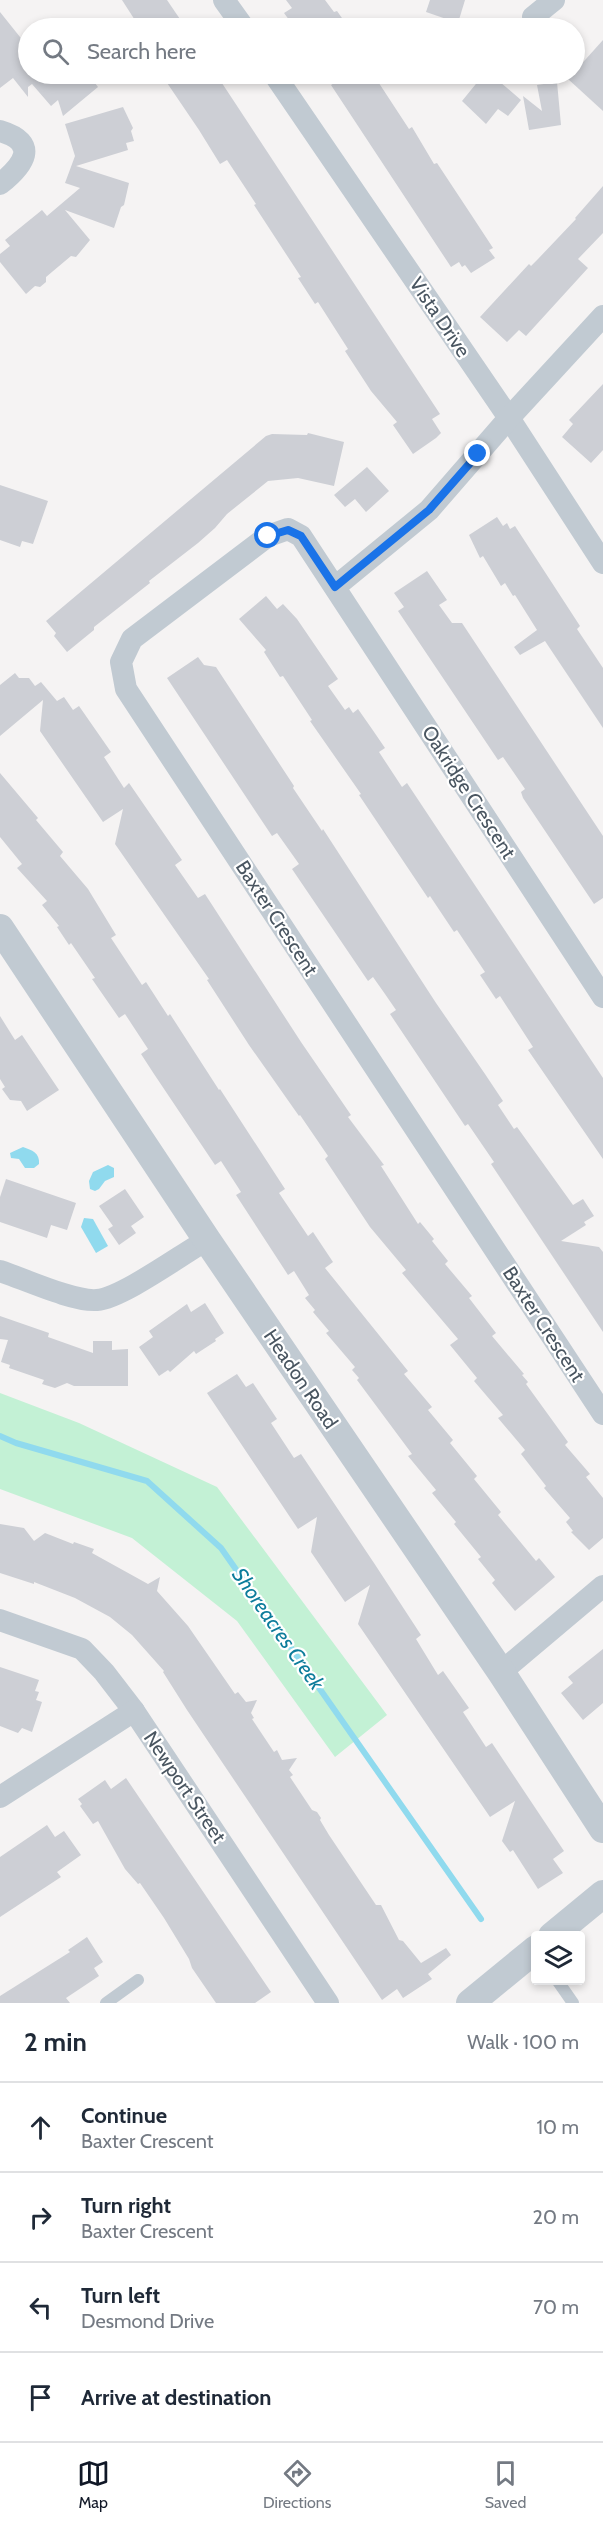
<!DOCTYPE html>
<html lang="en">
<head>
<meta charset="utf-8">
<style>
	:root { --surface:#fff; --page:#f6f6f7; --text:#1f2937; --muted:#747a83; --line:#e0e1e3; --accent:#111827 }
	body { margin:0; font-family:Cabin,sans-serif; background:var(--page); color:var(--text) }
	.controls { position:absolute; right:18px; bottom:18px; display:grid; overflow:hidden; border-radius:6px; box-shadow:0 3px 9px #0003 }
	.controls button { width:54px; height:54px; display:grid; place-items:center; padding:0; border:0; border-bottom:2px solid var(--line); background:var(--surface); color:var(--text); font:30px sans-serif }
	.stop { position:absolute; width:18px; height:18px; margin:-14px; border:4px solid #1a73e8; border-radius:50%; background:#fff }
	.stop.end { background:#1a73e8; border-color:#fff; box-shadow:0 2px 6px #0008 }
	.list { margin:0; padding:0; list-style:none }
	h2 { display:flex; justify-content:space-between; align-items:center; height:78px; margin:0; padding:0 24px; font-size:26px }
	h2 small { font-size:20px; font-weight:400; color:var(--muted) }
	.list li { display:grid; grid-template-columns:39px 1fr auto; gap:18px; align-items:center; box-sizing:border-box; height:90px; padding:0 24px; border-top:2px solid var(--line) }
	.list b { display:block; font-size:22px; white-space:nowrap }
	.list p { margin:0; font-size:20px; white-space:nowrap; color:var(--muted) }
	.list em { font-size:20px; font-style:normal; color:var(--muted) }
	.icon { flex:none; width:33px; height:33px; fill:none; stroke:currentColor; stroke-width:2; stroke-linecap:round; stroke-linejoin:round }
	.map { position:relative; flex:none; width:603px; height:2003px; overflow:hidden }
	.search { position:absolute; background:var(--surface); box-shadow:0 3px 9px #0003; left:18px; right:18px; top:18px; height:66px; display:flex; align-items:center; gap:15px; box-sizing:border-box; padding:0 21px; border-radius:33px; color:var(--muted); font-size:22px }
	.sheet { height:438px; background:var(--surface) }
	nav { display:flex; justify-content:space-around; align-items:center; box-sizing:border-box; height:84px; border-top:2px solid var(--line); background:var(--surface); font-size:16px; color:var(--muted) }
	nav a { display:grid; justify-items:center; gap:3px }
	nav .on { color:var(--accent) }
	.map>svg:first-child { display:block }
</style>
</head>
<body>
<div class="map">
<svg width="603" height="2003" viewBox="0 0 603 2003">
	<rect width="100%" height="100%" fill="#f5f3f3"/>
	<path fill="#c3f1d5" d="M0 1393 79 1423 217 1487 387 1715 335 1757 237 1621 132 1538 0 1489Z"/>
	<g fill="#90daee">
		<path d="M23 1147C32 1150 40 1153 39 1164L34 1168H25L19 1159 11 1158 10 1153Z"/>
		<path d="M108 1165 114 1168V1177L105 1181 99 1189 95 1191 90 1189 89 1181 93 1172Z"/>
		<path d="M84 1218 93 1219 108 1246 96 1253 81 1227Z"/>
	</g>
	<g fill="none" stroke-linecap="round" stroke-linejoin="round">
		<path stroke="#90daee" stroke-width="6" d="M0 1436 16 1443 147 1481 221 1548 481 1919"/>
	</g>
	<g fill="#cdcfd5">
		<path d="M122 0H167L186 28H140Z"/>
		<path d="M286 0H325L334 12 337 11 349 28H295L284 13 292 8Z"/>
		<path d="M430 0H465L458 23 426 12Z"/>
		<path d="M0 12 28 47V74H88L98 87 63 116 58 100 51 106 32 84 28 87V97L13 78 0 88Z"/>
		<path d="M603 40V111L568 79Z"/>
		<path d="M161 74H216L440 414 432 419 441 433 436 438 413 454 393 425 397 422 371 391 345 351 348 349 318 302 315 304 298 278 301 277 254 205 256 204 227 160 220 164 199 130Z"/>
		<path d="M335 74H373L409 129 412 127 434 164 437 163 474 219 493 248 489 250 495 258 471 273 465 265 462 267 459 262 451 267 331 85 339 80Z"/>
		<path d="M484 74H506L500 82 521 100 508 116 498 109 486 124 462 101Z"/>
		<path d="M557 82 561 125 529 130 523 96 542 111 537 85Z"/>
		<path d="M123 107 133 128 131 131 134 141 126 143 128 150 76 166 129 183 124 205 121 207 114 228 65 210 90 240 76 257 71 256 46 277V282L40 287 35 286 26 294 0 262V254L10 246 5 240 42 210 47 216 80 188 65 183 75 156 65 124Z"/>
		<path d="M603 186V233L578 259 588 268 526 336 519 330 507 342 480 317 529 264 531 266 538 259 576 219 575 218Z"/>
		<path d="M603 384V450L591 463 562 437 573 424 569 420Z"/>
		<path d="M308 433 344 442 334 486 298 478 268 481 227 514 215 528 198 543 149 581 150 583 94 627V630L67 652 54 636 56 633 46 621 266 436 272 434 307 435Z"/>
		<path d="M367 467 389 491 366 512 355 499 345 507 334 495Z"/>
		<path d="M0 485 48 501 33 544 22 541 20 547 0 540Z"/>
		<path d="M497 517 503 526 507 523 510 529 515 526 580 626 577 629 603 668V728L545 641 520 655 514 647 537 630 515 595 513 596 505 583 501 586 483 556 480 558 469 535Z"/>
		<path d="M427 571 447 600 439 605 452 623H462L603 836V898L594 904 523 798 521 792 525 789 503 757 498 760 398 611 404 607 394 593Z"/>
		<path d="M266 596 277 609 283 604 297 619 338 679 328 686 345 710 349 707 353 713 358 709 372 729 385 748 379 752 402 787 407 783 603 1078V1159L528 1050 533 1047 500 996 496 999 480 975 485 972 457 930 454 932 430 896 428 898 359 795 361 794 310 721 312 720 283 676 280 677 264 652 266 650 239 619Z"/>
		<path d="M198 657 204 665 216 667 294 786 293 788 322 831 323 829 436 1003 485 1074 503 1101 498 1105 514 1129 517 1127 573 1205 583 1199 594 1216 584 1222 586 1225 561 1241 599 1247 603 1252V1332L491 1164 494 1162 468 1124 465 1126 390 1014 396 1010 385 994 373 977 368 981 292 869 299 864 277 833 272 836 167 678Z"/>
		<path d="M15 673 19 678H29L35 686 41 682 57 701 64 697 73 710 79 706 111 752 104 757 124 788 129 783 182 860 175 865 198 898 205 894 301 1042 351 1115 348 1117 384 1165 381 1166 418 1224 420 1222 434 1239 432 1241 448 1261 445 1264 472 1296 469 1298 496 1333 492 1336 524 1374 522 1375 528 1382 526 1384 568 1442 565 1445 590 1474 586 1477 603 1498V1538L589 1550 571 1532 573 1531 566 1522 570 1518 544 1488 546 1486 521 1454 525 1450 498 1418 503 1415 474 1381 477 1378 450 1345 458 1339 402 1273 406 1270 370 1227 325 1159 328 1156 300 1115 299 1116 249 1045 207 980 209 979 115 844 123 809 103 822 40 731 43 700 0 736V685Z"/>
		<path d="M0 773 38 818 36 820 63 852 60 856 88 889 116 935 111 938 142 985 146 982 168 1016 170 1014 219 1090 220 1089 285 1189 279 1193 308 1236 313 1232 333 1262 325 1268 408 1371 404 1374 432 1407 428 1410 453 1440 450 1443 477 1476 474 1479 501 1512 498 1515 536 1561 539 1558 555 1577 515 1611 492 1583 495 1580 478 1559 481 1557 454 1524 456 1522 432 1493 436 1490 408 1456 412 1454 357 1380 359 1378 352 1370 355 1367 326 1333 329 1331 313 1312 315 1310 305 1298 309 1295 294 1271 288 1275 236 1195 241 1192 221 1161 215 1165 154 1074 141 1054 148 1049 125 1014 119 1018 92 979 95 978 71 943 69 945 57 927 59 926 42 905 47 901 17 868 22 864 0 837Z"/>
		<path d="M0 1016 15 1040 22 1035 59 1090 27 1111 21 1101 10 1100 2 1089 5 1087 0 1079Z"/>
		<path d="M6 1179 76 1203 67 1230 51 1225 47 1238 0 1222V1197Z"/>
		<path d="M125 1189 144 1217 131 1226 136 1233 119 1245 108 1229 113 1226 99 1206Z"/>
		<path d="M205 1303 224 1333 215 1339 216 1341 196 1354 194 1351 170 1372 168 1370 159 1376 139 1347 153 1337 149 1331 187 1304 191 1312Z"/>
		<path d="M0 1316 49 1333 48 1337 93 1353V1341H112V1350L128 1349V1386H74L67 1383 55 1388 42 1384 44 1380 9 1368 10 1365 1 1362 8 1340 0 1339Z"/>
		<path d="M237 1374 246 1387 253 1383 277 1419 271 1423 294 1458 301 1454 374 1563 421 1635 416 1639 438 1675 443 1671 469 1708 463 1712 486 1747 492 1743 564 1851 553 1859 563 1873 538 1889 513 1850 510 1852 502 1841 515 1801 490 1817 358 1624 370 1585 345 1602 311 1552 317 1517 298 1529 207 1393Z"/>
		<path d="M0 1524 24 1528 34 1541 45 1533 73 1544 74 1542 94 1549 92 1553 148 1584 160 1577 157 1591 188 1626 235 1694 238 1692 246 1702 257 1700 251 1713 254 1718 252 1719 274 1752 277 1750 282 1760 297 1758 289 1770 293 1775 290 1777 312 1810 317 1812 321 1818 320 1820 329 1835 376 1905H381L399 1940 403 1941 421 1963 446 1948 451 1955 428 1974 432 1979 403 1998 397 1989 382 2000 187 1710 163 1672 164 1671 132 1635 110 1617 75 1598 34 1582V1584L0 1573Z"/>
		<path d="M603 1649V1703L583 1720 561 1693 573 1683 568 1677Z"/>
		<path d="M0 1667 39 1680 35 1691 39 1692 36 1700 42 1702 32 1732 22 1728 18 1733 0 1726Z"/>
		<path d="M126 1778 271 1992 255 2003H216L192 1968 189 1959 164 1918 140 1883 138 1884 125 1869 98 1821 93 1824 80 1806 82 1804 78 1799 105 1780 111 1789Z"/>
		<path d="M47 1825 55 1837 64 1831 81 1855 57 1872 61 1877 0 1917V1857Z"/>
		<path d="M87 1937 103 1962 94 1968 99 1976 66 1998 70 2003H0V1996L70 1952 68 1950Z"/>
	</g>
	<g fill="none" stroke-linecap="round" stroke-linejoin="round">
		<g stroke="#c1cad2" stroke-width="12">
			<path d="M557 1980 573 2003"/>
			<path d="M106 2003 138 1980"/>
		</g>
		<g stroke="#c1cad2" stroke-width="22">
			<path d="M224 0 244 28"/>
			<path d="M533 17 554 0"/>
			<path d="M274 74 509 418 603 563"/>
			<path d="M0 131C40 143 24 165 0 184"/>
			<path d="M335 587 429 510 509 418 603 316"/>
			<path d="M603 997 301 536 288 529 268 536 132 639 121 662 126 689 603 1414"/>
			<path d="M0 1271C24 1279 74 1302 97 1300 122 1298 182 1254 207 1240"/>
			<path d="M0 1620 82 1649 104 1672 134 1711 328 2003"/>
			<path d="M501 1672 603 1586"/>
			<path d="M0 1797 134 1711"/>
		</g>
		<g stroke="#c1cad2" stroke-width="28">
			<path d="M0 928 207 1240 501 1672 603 1829"/>
			<path d="M552 1936 603 1894"/>
			<path d="M470 2003 536 1949"/>
		</g>
	</g>
	<g fill="none" stroke-linecap="round" stroke-linejoin="round">
		<path stroke="#1a73e8" stroke-width="8" d="M268 536 288 530 301 536 335 587 429 510 478 454"/>
	</g>
	<g text-anchor="middle" stroke-width="4.5" stroke-linejoin="round" paint-order="stroke">
		<g font-size="20" fill="#4a5661" stroke="#fff">
			<text transform="translate(440 317) rotate(56)" y="7">Vista Drive</text>
			<text transform="translate(469 792) rotate(57)" y="7">Oakridge Crescent</text>
			<text transform="translate(277 918) rotate(57)" y="7">Baxter Crescent</text>
			<text transform="translate(544 1324) rotate(57)" y="7">Baxter Crescent</text>
			<text transform="translate(301 1379) rotate(56)" y="7">Headon Road</text>
			<text transform="translate(185 1787) rotate(56)" y="7">Newport Street</text>
		</g>
		<g font-size="21" font-style="italic" fill="#0c7c9b" stroke="#fff">
			<text transform="translate(278 1629) rotate(55)" y="7">Shoreacres Creek</text>
		</g>
	</g>
</svg>
<div class="controls">
<button><svg class="icon" aria-label="layers" viewBox="0 0 24 24"><path d="M12 4l9 5-9 5-9-5zM3 14l9 5 9-5"/></svg></button>
</div>
<div class="stop" style="left:268px;top:536px"></div>
<div class="stop end" style="left:478px;top:454px"></div>
<div class="search"><svg class="icon" aria-label="search" viewBox="0 0 24 24"><circle cx="10" cy="10" r="6"/><path d="M15 15l6 6"/></svg>Search here</div>
</div>
<section class="sheet">
<h2>2 min<small>Walk · 100 m</small></h2>
<ul class="list">
<li><svg class="icon" aria-label="ahead" viewBox="0 0 24 24"><path d="M12 20V5M6 11l6-6 6 6"/></svg><div><b>Continue</b><p>Baxter Crescent</p></div><em>10 m</em></li>
<li><svg class="icon" aria-label="right" viewBox="0 0 24 24"><path d="M7 20v-9h11M14 6l5 5-5 5"/></svg><div><b>Turn right</b><p>Baxter Crescent</p></div><em>20 m</em></li>
<li><svg class="icon" aria-label="left" viewBox="0 0 24 24"><path d="M17 20v-9H6M10 6l-5 5 5 5"/></svg><div><b>Turn left</b><p>Desmond Drive</p></div><em>70 m</em></li>
<li><svg class="icon" aria-label="arrive" viewBox="0 0 24 24"><path d="M6 21V4h12l-3 4 3 4H6"/></svg><div><b>Arrive at destination</b></div></li>
</ul>
</section>
<nav>
<a class="on"><svg class="icon" aria-label="map" viewBox="0 0 24 24"><path d="M3 6l6-2 6 2 6-2v14l-6 2-6-2-6 2zM9 4v14M15 6v14"/></svg>Map</a>
<a><svg class="icon" aria-label="directions" viewBox="0 0 24 24"><path d="M12 3l9 9-9 9-9-9zM9 14v-3h6M13 9l2 2-2 2"/></svg>Directions</a>
<a><svg class="icon" aria-label="saved" viewBox="0 0 24 24"><path d="M7 4h10v16l-5-4-5 4z"/></svg>Saved</a>
</nav>
</body>
</html>
